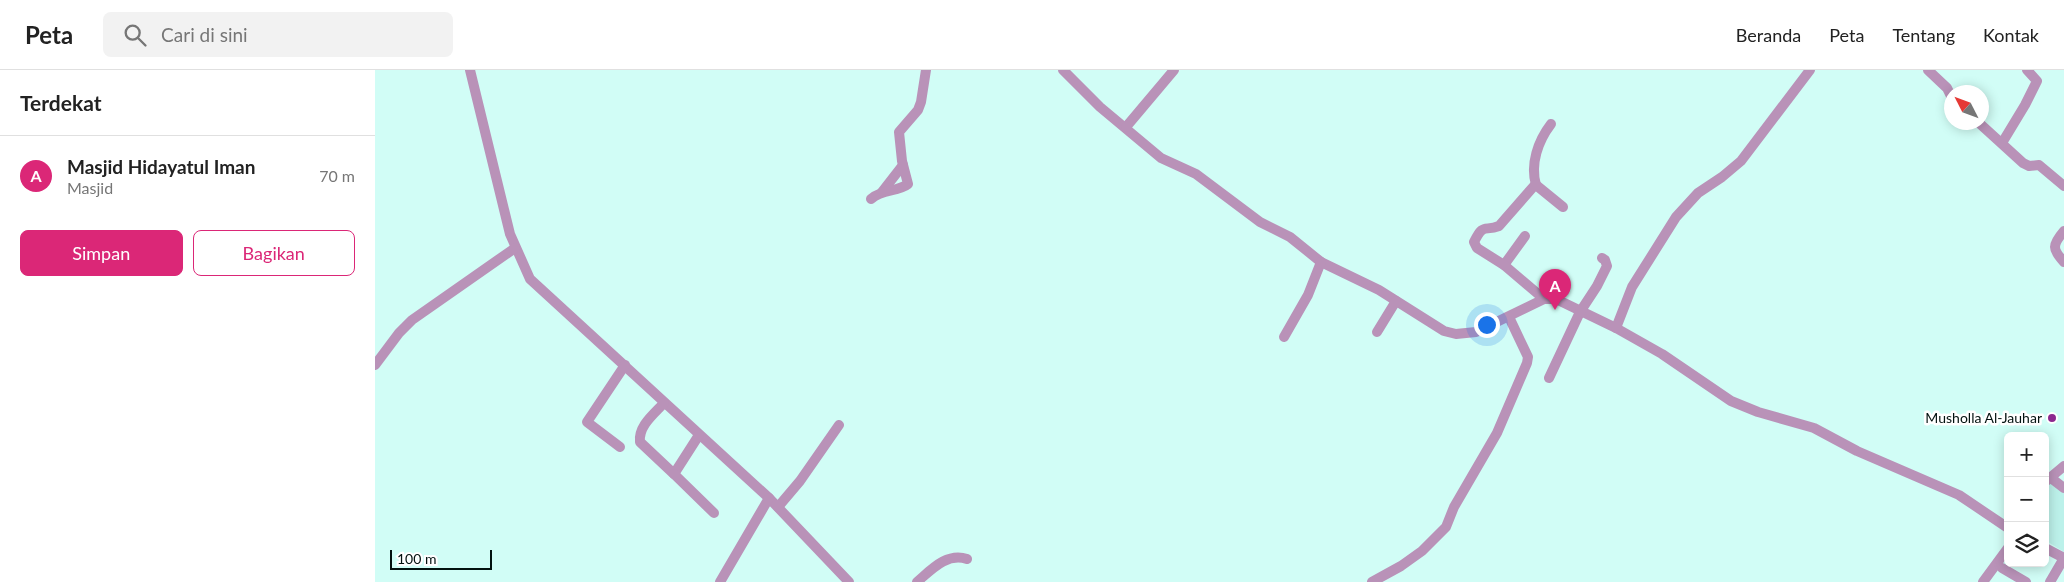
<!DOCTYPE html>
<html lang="id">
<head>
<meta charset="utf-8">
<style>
	:root { --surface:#fff; --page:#f2f2f2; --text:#222; --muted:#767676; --line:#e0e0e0; --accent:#db2777 }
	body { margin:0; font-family:Lato,sans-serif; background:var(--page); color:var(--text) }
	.controls { position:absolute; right:15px; bottom:15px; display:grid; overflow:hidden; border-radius:8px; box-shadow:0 2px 12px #0003 }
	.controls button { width:45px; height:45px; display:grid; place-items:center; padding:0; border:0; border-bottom:1px solid var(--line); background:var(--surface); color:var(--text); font:25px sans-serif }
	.compass { position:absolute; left:1569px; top:15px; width:45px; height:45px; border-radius:50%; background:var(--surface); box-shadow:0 2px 12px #0003; rotate:312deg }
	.scale { position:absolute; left:15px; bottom:12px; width:102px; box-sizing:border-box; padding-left:5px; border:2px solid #031210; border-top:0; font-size:14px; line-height:18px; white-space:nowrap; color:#031210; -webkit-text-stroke:4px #fff; paint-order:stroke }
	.you { position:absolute; left:1111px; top:254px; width:18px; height:18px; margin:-12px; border:4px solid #fff; border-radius:50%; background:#1a73e8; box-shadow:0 0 0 8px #1a73e833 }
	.badge { display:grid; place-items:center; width:32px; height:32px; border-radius:50%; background:var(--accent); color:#fff; font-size:16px; font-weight:700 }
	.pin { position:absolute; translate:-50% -41px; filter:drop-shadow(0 1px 2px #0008) }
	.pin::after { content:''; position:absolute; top:26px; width:18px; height:15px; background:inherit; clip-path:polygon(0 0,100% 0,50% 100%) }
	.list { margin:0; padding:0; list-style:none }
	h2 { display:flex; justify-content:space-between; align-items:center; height:65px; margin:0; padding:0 20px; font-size:21px }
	h2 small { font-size:16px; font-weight:400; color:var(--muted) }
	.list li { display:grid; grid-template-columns:32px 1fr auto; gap:15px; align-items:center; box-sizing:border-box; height:80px; padding:0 20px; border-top:1px solid var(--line) }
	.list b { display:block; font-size:19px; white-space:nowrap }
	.list p { margin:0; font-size:16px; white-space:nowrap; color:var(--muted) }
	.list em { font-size:16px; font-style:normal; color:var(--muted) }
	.actions { display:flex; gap:10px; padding:15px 20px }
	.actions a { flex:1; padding:11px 0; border:1px solid var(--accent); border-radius:8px; text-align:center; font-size:18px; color:var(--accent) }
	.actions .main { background:var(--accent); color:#fff }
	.icon { flex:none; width:28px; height:28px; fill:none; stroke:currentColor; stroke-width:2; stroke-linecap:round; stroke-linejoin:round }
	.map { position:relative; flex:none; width:1689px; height:512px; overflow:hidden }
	header { display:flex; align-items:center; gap:30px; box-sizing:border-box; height:70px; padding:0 25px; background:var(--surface); border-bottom:1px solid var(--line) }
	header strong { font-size:24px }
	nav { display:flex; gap:28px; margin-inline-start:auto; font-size:18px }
	.search { width:350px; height:45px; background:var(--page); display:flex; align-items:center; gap:12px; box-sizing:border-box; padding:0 18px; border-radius:8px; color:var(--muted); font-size:19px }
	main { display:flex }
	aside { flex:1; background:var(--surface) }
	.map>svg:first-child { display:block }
</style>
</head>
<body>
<header>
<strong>Peta</strong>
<div class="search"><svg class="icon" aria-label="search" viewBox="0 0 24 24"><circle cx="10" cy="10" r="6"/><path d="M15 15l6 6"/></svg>Cari di sini</div>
<nav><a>Beranda</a><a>Peta</a><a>Tentang</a><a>Kontak</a></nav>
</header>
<main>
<aside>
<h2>Terdekat<small></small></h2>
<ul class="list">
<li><span class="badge">A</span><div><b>Masjid Hidayatul Iman</b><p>Masjid</p></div><em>70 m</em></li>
</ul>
<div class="actions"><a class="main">Simpan</a><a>Bagikan</a></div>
</aside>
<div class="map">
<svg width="1689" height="512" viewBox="0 0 1689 512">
	<rect width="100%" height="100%" fill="#d1fdf6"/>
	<path fill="#bcf1ea" d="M1672 411 1689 423V482L1670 470V414Z"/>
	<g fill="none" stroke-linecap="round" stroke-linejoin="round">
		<g stroke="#b992b8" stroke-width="10">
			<path d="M95 0 135 164 155 209 394 428 474 512"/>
			<path d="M688 0 725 37 786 88 821 104 885 152 915 167 946 192 1004 220 1069 261 1081 264 1101 262 1169 229H1181L1241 258 1287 284 1356 331 1383 342 1439 358 1482 381 1584 425 1633 458"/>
			<path d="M1553 0 1572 18 1576 26"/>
			<path d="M1603 52 1648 93 1654 96 1664 95 1689 116"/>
			<path d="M751 57 799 0"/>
			<path d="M1627 73 1650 35 1662 11 1652 0"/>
			<path d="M1161 115C1155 94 1163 71 1176 54"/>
			<path d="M507 122 528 95"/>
			<path d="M496 129C507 119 523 122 533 114L527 91 524 62 543 40 546 32 551 0"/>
			<path d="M1689 161C1677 175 1677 179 1689 192"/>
			<path d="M1129 195 1150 166"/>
			<path d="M1169 229 1129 195 1102 178 1099 172C1109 152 1109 162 1124 156L1159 116 1161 115 1188 137"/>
			<path d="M1241 258 1257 217 1301 147 1323 123 1347 107 1366 91 1435 0"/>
			<path d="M1002 262 1021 231"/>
			<path d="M909 267 933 225 946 192"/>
			<path d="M0 295 24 263 37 250 140 178"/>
			<path d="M1174 308 1205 242 1222 216 1232 196 1230 190 1227 188"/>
			<path d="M289 333C279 344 263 356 265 372L299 404 324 365"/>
			<path d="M245 377 212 352 250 295"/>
			<path d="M299 404 339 443"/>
			<path d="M1676 408 1689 418"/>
			<path d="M1670 412 1689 396"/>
			<path d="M403 437 425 411 464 355"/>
			<path d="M1670 478 1689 488"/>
			<path d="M1627 498 1651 512"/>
			<path d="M345 512 394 428"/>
			<path d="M542 512C556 500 572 482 592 489"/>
			<path d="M997 512 1026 496 1047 481 1071 457 1079 437 1122 363 1152 293 1153 287 1134 247"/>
			<path d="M1608 512 1633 478"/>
			<path d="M1675 512 1689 488"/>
		</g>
	</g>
	<circle fill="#8c288f" stroke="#fff" stroke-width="2" cx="1677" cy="348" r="5"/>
	<g text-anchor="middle" stroke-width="5" stroke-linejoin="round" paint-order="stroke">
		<g font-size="14" fill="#031210" stroke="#fff" text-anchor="end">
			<text x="1667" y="353">Musholla Al-Jauhar</text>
		</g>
	</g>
</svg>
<div class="controls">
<button>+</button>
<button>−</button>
<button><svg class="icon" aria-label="layers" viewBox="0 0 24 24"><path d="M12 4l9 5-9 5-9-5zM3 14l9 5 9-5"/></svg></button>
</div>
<svg class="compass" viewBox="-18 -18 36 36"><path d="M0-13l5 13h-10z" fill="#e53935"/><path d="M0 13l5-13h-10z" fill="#767676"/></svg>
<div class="scale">100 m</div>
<div class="you"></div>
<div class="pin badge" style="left:1180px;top:240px">A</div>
</div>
</main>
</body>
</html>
